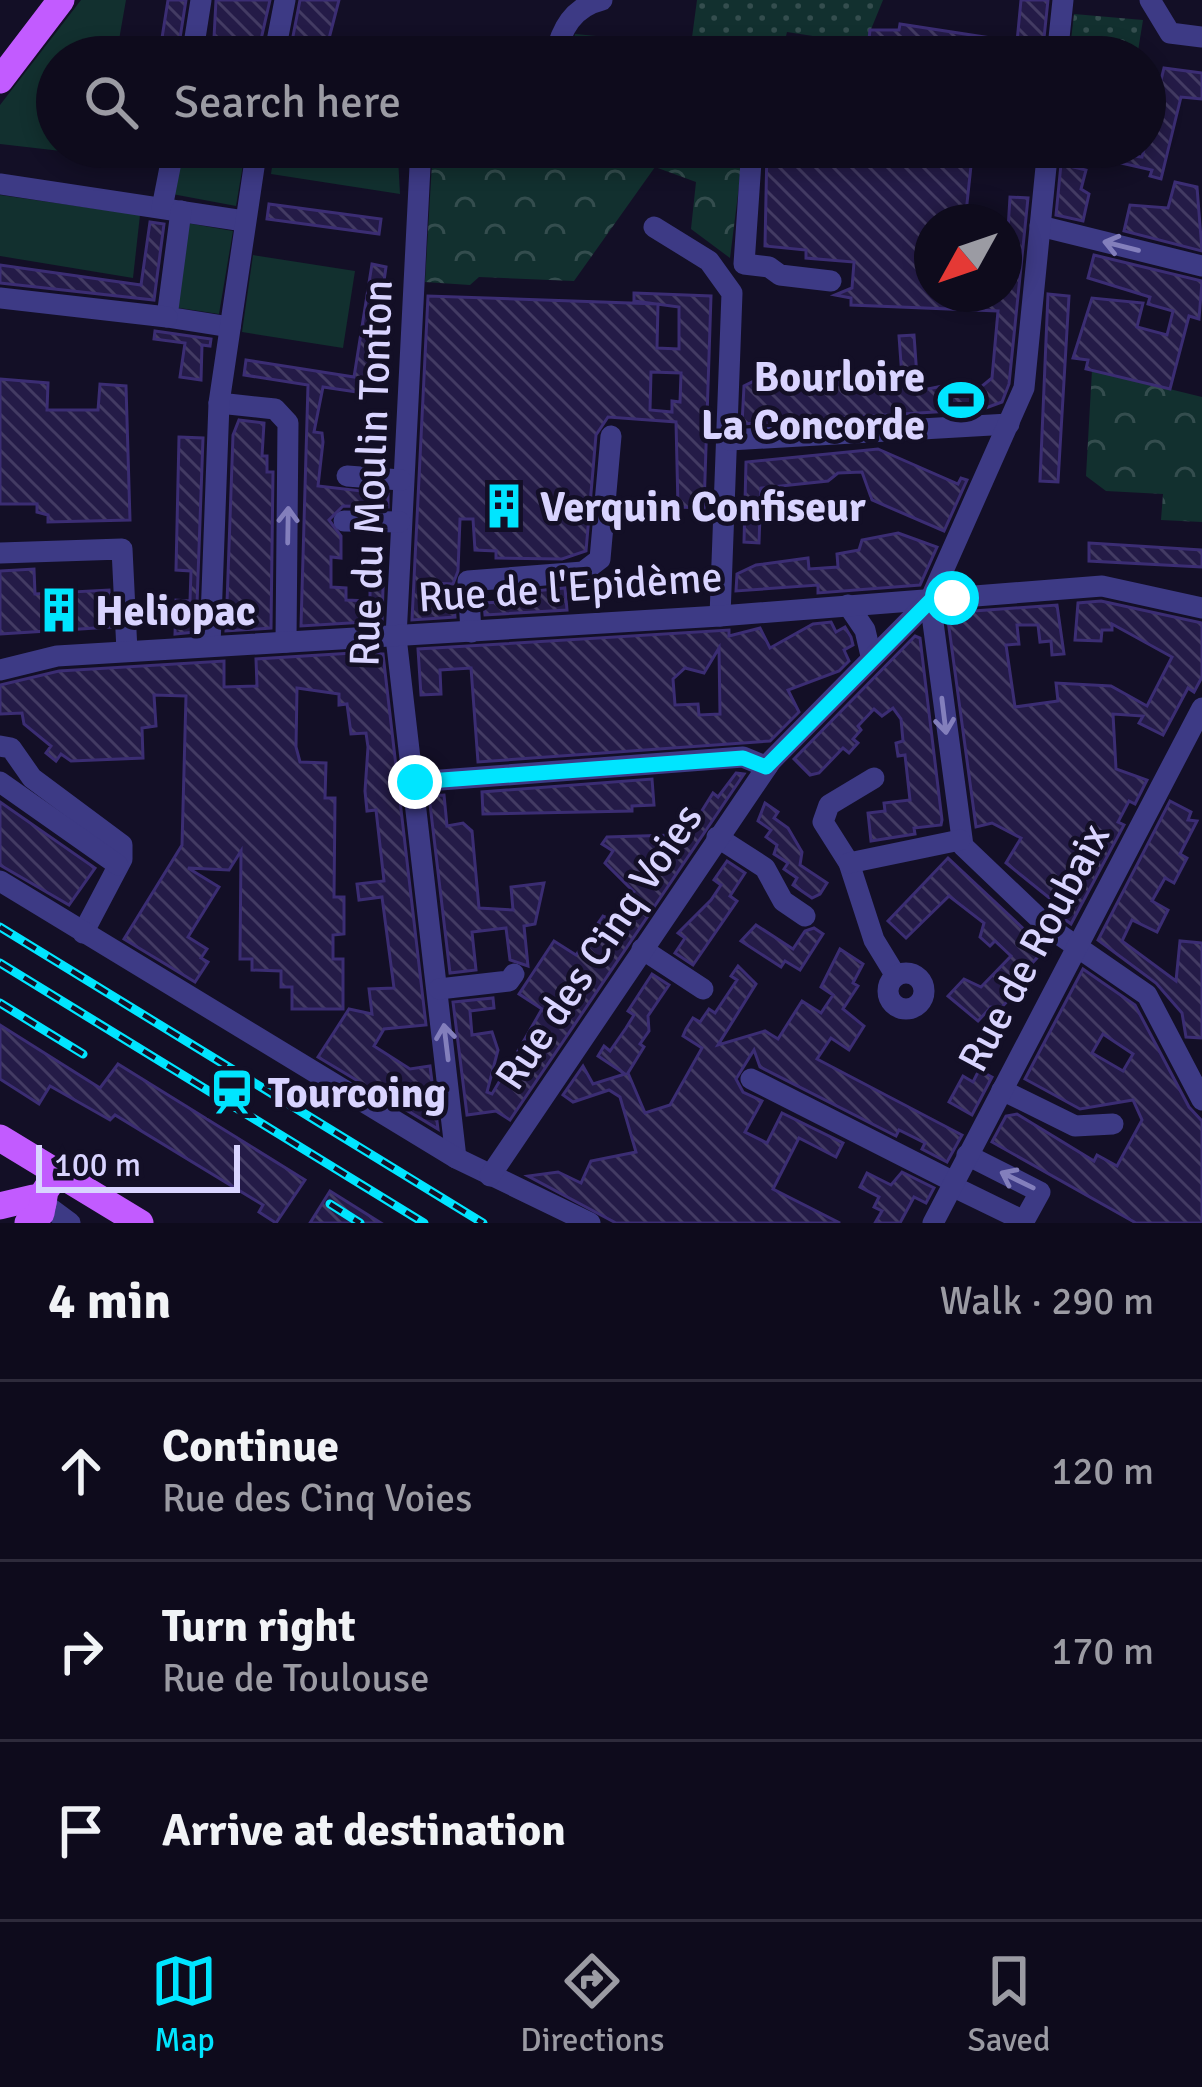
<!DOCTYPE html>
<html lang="en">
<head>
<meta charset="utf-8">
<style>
	:root { --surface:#0e0b1c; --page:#171425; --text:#f1f3f6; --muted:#9b9ba3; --line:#2e2b3b; --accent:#00e5ff }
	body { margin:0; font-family:Signika,sans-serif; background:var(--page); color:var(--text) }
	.compass { position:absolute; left:914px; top:204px; width:108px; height:108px; border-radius:50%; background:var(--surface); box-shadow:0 6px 18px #0003; rotate:230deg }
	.scale { position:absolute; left:36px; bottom:30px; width:204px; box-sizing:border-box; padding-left:12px; border:6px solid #d9d4ff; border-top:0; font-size:33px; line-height:42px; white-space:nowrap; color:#d9d4ff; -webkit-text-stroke:9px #130f26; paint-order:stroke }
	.stop { position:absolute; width:36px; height:36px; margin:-27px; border:9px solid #00e5ff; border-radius:50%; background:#fff }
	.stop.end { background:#00e5ff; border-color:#fff; box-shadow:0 3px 12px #0008 }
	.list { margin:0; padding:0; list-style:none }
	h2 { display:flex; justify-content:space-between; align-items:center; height:156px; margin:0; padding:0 48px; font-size:51px }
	h2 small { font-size:39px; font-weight:400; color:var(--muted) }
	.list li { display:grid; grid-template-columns:78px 1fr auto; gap:36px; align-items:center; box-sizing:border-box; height:180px; padding:0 48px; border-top:3px solid var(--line) }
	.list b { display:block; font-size:45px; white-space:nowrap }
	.list p { margin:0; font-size:39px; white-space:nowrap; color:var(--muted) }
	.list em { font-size:39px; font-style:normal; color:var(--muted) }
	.icon { flex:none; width:66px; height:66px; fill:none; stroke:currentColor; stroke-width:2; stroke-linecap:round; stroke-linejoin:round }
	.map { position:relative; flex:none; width:1202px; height:1223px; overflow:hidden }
	.search { position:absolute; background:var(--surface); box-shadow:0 6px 18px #0003; left:36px; right:36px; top:36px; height:132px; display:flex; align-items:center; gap:30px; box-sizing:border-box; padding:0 42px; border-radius:66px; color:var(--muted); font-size:45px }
	.sheet { height:696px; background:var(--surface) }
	nav { display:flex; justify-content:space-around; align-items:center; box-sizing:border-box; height:168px; border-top:3px solid var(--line); background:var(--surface); font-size:33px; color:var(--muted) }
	nav a { display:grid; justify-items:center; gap:6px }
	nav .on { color:var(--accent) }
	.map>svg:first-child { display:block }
</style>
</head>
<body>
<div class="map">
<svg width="1202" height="1223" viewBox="0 0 1202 1223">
	<defs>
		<pattern id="park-crowns" width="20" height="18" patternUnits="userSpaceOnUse" patternTransform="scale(3)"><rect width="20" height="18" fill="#12302f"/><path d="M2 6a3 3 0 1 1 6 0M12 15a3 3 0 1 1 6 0" fill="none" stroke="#344d4e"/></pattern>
		<pattern id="garden-dots" width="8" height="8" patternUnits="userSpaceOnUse" patternTransform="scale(3)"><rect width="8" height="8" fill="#12302f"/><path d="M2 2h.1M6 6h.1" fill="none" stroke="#344d4e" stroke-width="1.8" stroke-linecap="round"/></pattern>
		<pattern id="building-back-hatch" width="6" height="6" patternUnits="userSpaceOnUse" patternTransform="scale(3)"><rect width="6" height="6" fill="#241b47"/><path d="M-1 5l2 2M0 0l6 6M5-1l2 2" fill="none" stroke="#433b63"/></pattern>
	</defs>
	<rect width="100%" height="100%" fill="#130f26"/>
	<g fill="#12302f">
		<path d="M81 0H126L116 57H57V147H95L87 154 0 144V105Z"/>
		<path d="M179 147H246L236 206 172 194Z"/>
		<path d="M275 147H331L398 157 400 194 271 174Z"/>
		<path d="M0 195 140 215 133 278 0 256Z"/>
		<path d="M187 223 233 231 219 314 173 307Z"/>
		<path d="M253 255 355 271 343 348 242 332Z"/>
	</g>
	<g fill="url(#park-crowns)">
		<path d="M433 147H736L742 162 730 258 691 229 696 182 655 167 574 281 479 277 470 285 425 282Z"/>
		<path d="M1092 370 1202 397V522L1161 520 1163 494 1106 491 1086 476Z"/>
	</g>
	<g fill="url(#garden-dots)">
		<path d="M697 0H883L865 44 787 32 781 57H570L575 34 691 45Z"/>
		<path d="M1074 14 1143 20 1137 57H1069Z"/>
	</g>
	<g fill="url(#building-back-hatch)" stroke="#3b2d73" stroke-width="3" fill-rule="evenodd">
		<path d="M168 0H186L177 57H159Z"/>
		<path d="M216 0H270L257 57H213Z"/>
		<path d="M300 0H339L325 54 289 57Z"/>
		<path d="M1021 0H1048L1042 57H867L870 30H899L900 24 1017 42Z"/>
		<path d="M1164 68 1202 73V99L1181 97 1161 179 1150 176 1152 170 1108 160 1109 153 1142 157Z"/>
		<path d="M767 147H973L965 222H932V294H1004L1010 197 1028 198 1009 384 1002 402 983 409 742 424 744 386 762 377 849 369 847 380 902 377 899 336 914 335 918 391 967 381 968 388 981 387 992 378 998 311 851 305V298L835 295 852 288 854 262 806 258V250L765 246Z"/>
		<path d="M1061 164 1086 170 1081 189 1089 194 1083 221 1056 215Z"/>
		<path d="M1175 182 1197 187 1202 251 1124 231 1130 205 1168 208Z"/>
		<path d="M269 204 381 219 379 234 267 219Z"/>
		<path d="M150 222 164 224 154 300 0 283V265L141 285Z"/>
		<path d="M1094 255 1202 281 1199 319 1189 316 1170 389 1086 369 1088 360 1073 358 1092 298 1143 303 1137 327 1167 335 1173 311 1148 304 1150 297 1088 278Z"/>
		<path d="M372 264 386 267 370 380 359 378 357 392 323 387 314 432 322 433 323 442 318 486 388 494V507L343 506 329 520 341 536V558L331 557V587L346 588V600L370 601V588H383L382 621 301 626 308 385 244 375 246 360 354 377Z"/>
		<path d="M634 293 711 296 704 508 678 507 676 422 608 417 596 435 586 551 562 559 496 558V551L475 550 473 519H460L458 571 453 584 433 583 432 607 454 605 455 617 412 620 428 296 658 304 657 348 679 349V307L634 301ZM651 372 681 373 680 402 672 401V412L650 410Z"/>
		<path d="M1048 294 1069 296 1058 482 1040 481Z"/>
		<path d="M155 331 211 339 210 346 202 345 201 380 180 377 185 343 154 339Z"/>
		<path d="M0 379 48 383 47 410H98L100 384 126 386 130 520 48 522V515L37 512V504H0Z"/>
		<path d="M239 420 264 423 262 456H267V472H273L271 628 226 631 233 435Z"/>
		<path d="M179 437 203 438 196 632 175 634 176 600 190 601 191 571 176 570Z"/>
		<path d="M878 449 958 484 961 478 967 480 944 531 872 500 862 472 838 473 828 481 761 488 759 543 744 542 746 462Z"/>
		<path d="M898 533 937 547 920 585 818 593V585L736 591 737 574 756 565 808 558 809 569 838 567 837 554 859 550 862 540Z"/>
		<path d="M1089 543 1202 550V567L1089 561Z"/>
		<path d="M34 569 35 594 109 590 111 627 0 634V571Z"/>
		<path d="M565 588 567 610 485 615 484 603 534 600V591Z"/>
		<path d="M1101 601 1202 623V677L1194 692 1188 688 1163 735 1139 723 1143 716 1113 714 1116 769 1147 780 1135 804 1129 801 1118 822 1124 825 1071 924 1052 910V900L1006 863 1021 838 992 823 976 827 947 613 1057 605 1064 654 1052 655 1051 641 1040 642 1038 625H1017L1019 644 1006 645 1015 707 1058 701 1056 683 1111 686 1147 706 1172 657 1112 624V630H1102L1101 641 1075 640 1078 603Z"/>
		<path d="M831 622 836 632 845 627 851 637 853 645 844 650 849 661 839 671 788 690 799 712 770 741 478 762 471 668 440 670 441 694 421 695 418 649 729 630V636L760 628 770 648 813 624ZM719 648 720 714 699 715 698 704 675 705 673 679 685 668 704 673Z"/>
		<path d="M915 636 920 638 942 820 941 825 914 828 915 834 871 841 868 813 885 811 884 803 910 800 905 755 898 756 896 743 903 741 901 719 893 708 882 716 874 709 858 726 861 730 853 739 858 743 849 753 843 748 819 773 810 775 794 759Z"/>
		<path d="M353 653 383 654 426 1025 384 1029 374 1046 410 1069 430 1066 438 1129 318 1057 349 1009 372 1014 369 989 394 988 382 897 359 900 357 884 384 881 376 810 367 811 365 791 368 747 366 733 351 734 347 704 339 705V694L297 688 296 747 300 762 326 763 325 798H335L334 897H344V934L333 935V959H343V1009H292V987H281V971L252 970V959H240L241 851 229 870 188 868 219 887 188 937 207 949 201 958 208 962 195 982 124 939 182 845 186 696 154 695 156 726 142 728 143 758 71 761 61 754 56 761 46 753 51 746 24 724 22 713 0 714V685L59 671 224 661V687L257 686 256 659Z"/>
		<path d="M736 773 744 774 510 1120 496 1111 467 1115 453 1002 493 998 494 1008 470 1011 472 1035 492 1032 498 1050 487 1092 492 1094 502 1077 516 1086 532 1059 518 1051 542 1009 519 994 554 941 576 955 603 916 615 921 634 892 605 863 613 851 602 844 607 837 674 835 679 827 688 833 713 793 718 797Z"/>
		<path d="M652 779 654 805 632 806V811L483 814 482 792Z"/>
		<path d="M444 795 447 826 463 823 472 831 479 908 513 910 511 887 544 883 535 924 524 926 528 966 510 960 506 928 472 932 476 970 450 973 429 796Z"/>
		<path d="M1170 801 1191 812 1188 820 1197 821 1180 854 1187 858 1174 883 1165 878 1152 901 1168 910 1157 932 1132 920 1122 941 1176 981 1180 941 1202 943V1038L1186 1037 1182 1013 1156 983 1098 940Z"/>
		<path d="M0 802 95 868 69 905 0 865Z"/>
		<path d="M765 803 778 812 774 818 788 828 802 852 800 865 827 883 820 894 812 898 793 885 797 878 784 869 788 863 774 854 777 845 766 837 771 830 758 821Z"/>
		<path d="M948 858 1045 949 1026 970 1028 979 999 1010 991 1007 978 1021 948 996 964 979 981 987 1011 956 995 941 990 946 980 937 984 923 949 896 906 938 888 921Z"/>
		<path d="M727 861 745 873 730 896 737 901 693 965 675 953 685 938 678 933 711 900 721 885 714 880Z"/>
		<path d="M756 925 793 949 805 931 814 928 823 934 800 970 785 961 781 967 741 941Z"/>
		<path d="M840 949 863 964 853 983 858 986 843 1009 864 1026 849 1050 831 1038 817 1059 962 1135 947 1162 922 1149 925 1143 899 1130 896 1136 760 1067 754 1050 736 1079 743 1092 762 1101 745 1132 767 1143 782 1113 843 1143 836 1157 799 1138 773 1189 840 1223H616L528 1176 558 1172 581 1183 591 1161 636 1152 620 1097 609 1090 573 1102 563 1095 583 1066 593 1084 625 1074 598 1056 604 1046 610 1051 626 1028 634 1015 628 1011 652 974 669 985 648 1016 649 1031 640 1044 644 1047 628 1073 645 1113 670 1105 702 1048 683 1036 686 1029 693 1018 700 1022 709 1009 715 1013 737 980 731 976 738 966 756 984 718 1045 765 1031 778 1039 802 1001 821 1013 833 995 821 987Z"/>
		<path d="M1083 969 1135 1005 1189 1107 1202 1121V1223H1136L992 1142 1006 1116 1017 1114 1094 1161 1097 1155 1117 1166 1142 1120 1133 1100 1080 1109 1025 1079ZM1103 1034 1133 1054 1123 1071 1092 1053Z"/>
		<path d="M0 1025 100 1088 118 1064 305 1180 276 1223 259 1212 263 1205 115 1115 110 1120 50 1086 39 1104 0 1079Z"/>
		<path d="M979 1070 992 1077 972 1115 949 1102 963 1076 973 1082Z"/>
		<path d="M902 1172 934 1188 926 1203 914 1197 900 1223H875L882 1211 874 1207 879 1197 860 1187 867 1173 891 1185Z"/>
		<path d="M330 1191 381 1223H310Z"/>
	</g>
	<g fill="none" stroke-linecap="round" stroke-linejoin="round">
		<g stroke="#3d3a85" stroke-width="21">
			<path d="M1150 0 1170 33 1202 37"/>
			<path d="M192 57 201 0"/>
			<path d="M274 57 285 0"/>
			<path d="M555 57C561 29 573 7 602 0"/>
			<path d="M1057 57 1063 0"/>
			<path d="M421 147 396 637 456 1158"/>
			<path d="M752 147 744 264 769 267 780 275 831 281"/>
			<path d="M0 184 244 221"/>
			<path d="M162 208 174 147"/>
			<path d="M181 211 167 317 230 327"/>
			<path d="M1040 226 1202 266"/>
			<path d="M654 227 709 261 732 293 720 616"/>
			<path d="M0 298 167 317"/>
			<path d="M219 403 275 409 288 423 286 642"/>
			<path d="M729 440 1009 424"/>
			<path d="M347 476 401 480"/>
			<path d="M344 521 400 522"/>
			<path d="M0 553 122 549 127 651"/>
			<path d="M930 600 963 846 1047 926 1147 995 1202 1100"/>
			<path d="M848 605 865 630 871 656"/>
			<path d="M471 632 468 581 583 572 600 559 611 436"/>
			<path d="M210 646 219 403 257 147"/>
			<path d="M0 670 57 656 720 616 1102 586 1202 608"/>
			<path d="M0 746 11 748 32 778 122 845V859L83 933"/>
			<path d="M874 778 829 805 823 822 849 863 874 940 896 976"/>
			<path d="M0 782 118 865"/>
			<path d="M414 782 743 757 767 767"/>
			<path d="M717 837 765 868 783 901 805 916"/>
			<path d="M849 863 960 840"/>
			<path d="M0 881 456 1158 590 1223"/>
			<path d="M642 949 703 989"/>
			<circle cx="906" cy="991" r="18"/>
			<path d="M439 989 509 981 514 974"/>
			<path d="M751 1079 954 1182"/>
			<path d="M1002 1090 1075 1126 1113 1124"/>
			<path d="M490 1176 771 761 930 600 1024 388 1048 147"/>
			<path d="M952 1186 1024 1221 1040 1192 967 1155"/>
			<path d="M43 1203 70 1223"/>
			<path d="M933 1223 1202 708"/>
		</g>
		<g stroke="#c25bff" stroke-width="27">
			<path d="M0 80 61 0"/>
			<path d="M0 1138 140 1223"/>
			<path d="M0 1206 33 1198 43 1203"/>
			<path d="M28 1223 41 1213 45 1191 57 1173"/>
		</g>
		<g stroke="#00e5ff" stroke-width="9">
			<g id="rail">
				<path d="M0 927 483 1223"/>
				<path d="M0 963 424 1223"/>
				<path d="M0 1003 83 1054"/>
				<path d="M330 1204 360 1223"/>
			</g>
		</g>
		<use href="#rail" stroke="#130f26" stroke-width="4.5" stroke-dasharray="14" stroke-linecap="butt"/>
	</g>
	<defs><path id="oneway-shaft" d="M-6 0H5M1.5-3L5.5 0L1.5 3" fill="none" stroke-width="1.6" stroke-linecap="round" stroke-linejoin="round" transform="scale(3)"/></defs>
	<g stroke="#837fbc">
		<use href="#oneway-shaft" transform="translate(1121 246) rotate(-166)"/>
		<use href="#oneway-shaft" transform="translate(288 525) rotate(-89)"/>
		<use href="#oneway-shaft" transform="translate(944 716) rotate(83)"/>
		<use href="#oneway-shaft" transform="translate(446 1042) rotate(-97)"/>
		<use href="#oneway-shaft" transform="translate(1017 1180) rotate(-154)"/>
	</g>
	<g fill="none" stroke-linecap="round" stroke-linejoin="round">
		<path stroke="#00e5ff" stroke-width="15" d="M415 782 743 758 766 767 931 600 952 598"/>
	</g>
	<defs>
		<g id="stadium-bare" transform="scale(3.6)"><path d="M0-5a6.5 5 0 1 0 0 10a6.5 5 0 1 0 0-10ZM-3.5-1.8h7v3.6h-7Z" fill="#00e5ff" stroke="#130f26" stroke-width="2.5" paint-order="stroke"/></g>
		<g id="building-bare" transform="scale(3.6)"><path d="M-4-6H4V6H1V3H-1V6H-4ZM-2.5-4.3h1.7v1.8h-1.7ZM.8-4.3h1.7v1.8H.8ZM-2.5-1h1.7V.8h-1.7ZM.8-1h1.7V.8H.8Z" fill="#00e5ff" stroke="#130f26" stroke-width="2.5" paint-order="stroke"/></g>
		<g id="station-bare" transform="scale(3.6)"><path d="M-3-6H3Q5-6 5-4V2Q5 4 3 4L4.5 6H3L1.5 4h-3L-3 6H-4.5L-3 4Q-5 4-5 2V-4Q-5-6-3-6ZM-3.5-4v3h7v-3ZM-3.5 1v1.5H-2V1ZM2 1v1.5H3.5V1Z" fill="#00e5ff" stroke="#130f26" stroke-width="2.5" paint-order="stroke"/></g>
	</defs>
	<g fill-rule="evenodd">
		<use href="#stadium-bare" x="961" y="400"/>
		<use href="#building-bare" x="504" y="506"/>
		<use href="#building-bare" x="59" y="610"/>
		<use href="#station-bare" x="232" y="1092"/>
	</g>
	<g text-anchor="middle" stroke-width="9" stroke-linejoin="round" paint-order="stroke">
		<g font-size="42" font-weight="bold" fill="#d9d4ff" stroke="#130f26" text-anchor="start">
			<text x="925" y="391" text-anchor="end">Bourloire<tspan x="925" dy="48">La Concorde</tspan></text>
			<text x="540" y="521">Verquin Confiseur</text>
			<text x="95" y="625">Heliopac</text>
			<text x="268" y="1107">Tourcoing</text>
		</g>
		<g font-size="42" fill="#d9d4ff" stroke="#130f26">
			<text transform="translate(370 473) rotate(-88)" y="15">Rue du Moulin Tonton</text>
			<text transform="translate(570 586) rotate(-4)" y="15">Rue de l'Epidème</text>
			<text transform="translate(598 946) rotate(-56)" y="15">Rue des Cinq Voies</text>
			<text transform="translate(1033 947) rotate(-62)" y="15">Rue de Roubaix</text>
		</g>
	</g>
</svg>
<svg class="compass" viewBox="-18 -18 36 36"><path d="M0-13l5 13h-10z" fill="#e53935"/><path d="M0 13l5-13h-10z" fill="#9b9ba3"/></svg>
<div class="scale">100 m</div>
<div class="stop" style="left:952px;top:598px"></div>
<div class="stop end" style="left:415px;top:782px"></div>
<div class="search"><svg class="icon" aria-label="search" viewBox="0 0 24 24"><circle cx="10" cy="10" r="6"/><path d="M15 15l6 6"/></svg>Search here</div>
</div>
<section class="sheet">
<h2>4 min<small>Walk · 290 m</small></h2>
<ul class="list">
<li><svg class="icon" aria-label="ahead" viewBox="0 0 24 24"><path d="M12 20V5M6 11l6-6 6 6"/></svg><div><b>Continue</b><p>Rue des Cinq Voies</p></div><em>120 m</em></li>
<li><svg class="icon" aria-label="right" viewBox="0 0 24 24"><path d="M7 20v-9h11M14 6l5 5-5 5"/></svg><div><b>Turn right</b><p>Rue de Toulouse</p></div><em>170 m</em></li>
<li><svg class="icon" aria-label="arrive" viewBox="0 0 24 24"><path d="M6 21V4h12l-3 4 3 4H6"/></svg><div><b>Arrive at destination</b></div></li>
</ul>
</section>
<nav>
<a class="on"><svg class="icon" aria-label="map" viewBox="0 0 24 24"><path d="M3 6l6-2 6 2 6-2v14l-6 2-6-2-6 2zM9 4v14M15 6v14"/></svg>Map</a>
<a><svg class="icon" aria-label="directions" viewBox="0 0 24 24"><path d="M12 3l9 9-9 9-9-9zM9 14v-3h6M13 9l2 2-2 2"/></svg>Directions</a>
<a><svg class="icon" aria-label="saved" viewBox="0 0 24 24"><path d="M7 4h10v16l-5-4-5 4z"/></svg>Saved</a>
</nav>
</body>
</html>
